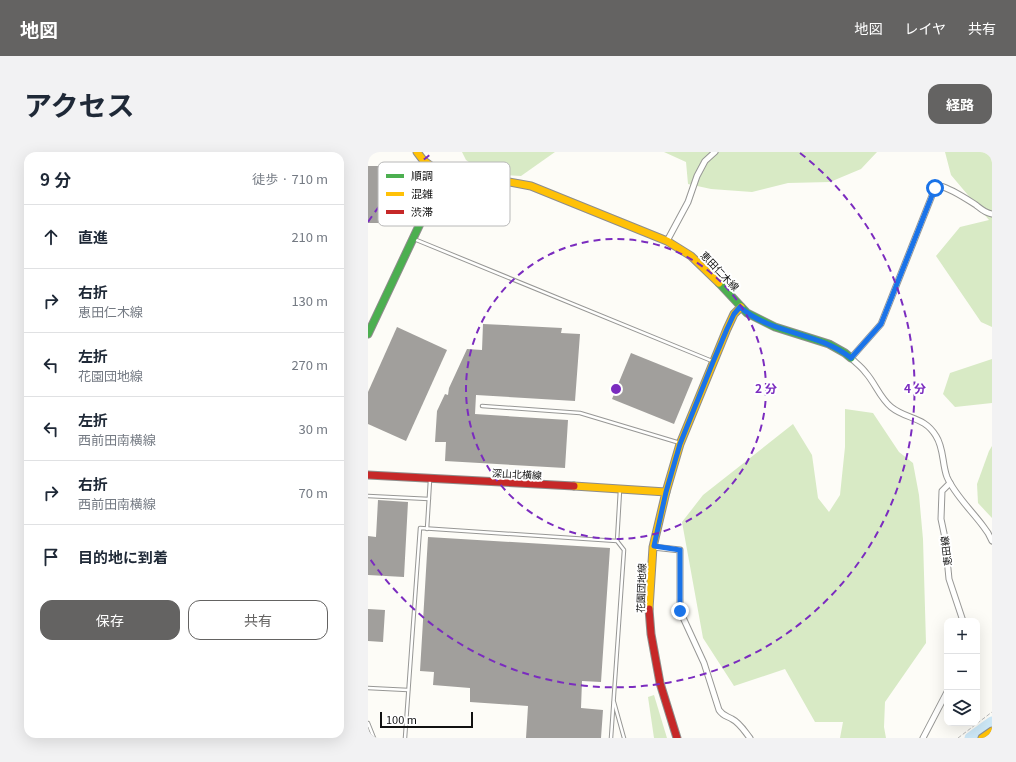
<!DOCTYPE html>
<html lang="ja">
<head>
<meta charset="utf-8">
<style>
	:root { --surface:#fff; --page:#f2f2f3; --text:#1f2937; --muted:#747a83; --line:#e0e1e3; --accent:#646362 }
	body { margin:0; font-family:Georgia,"Noto Sans JP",serif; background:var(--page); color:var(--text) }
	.controls { position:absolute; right:12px; bottom:12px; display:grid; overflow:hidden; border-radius:8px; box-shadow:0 4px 16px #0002 }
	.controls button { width:36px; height:36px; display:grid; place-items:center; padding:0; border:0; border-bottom:1px solid var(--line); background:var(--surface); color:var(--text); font:20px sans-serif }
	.scale { position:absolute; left:12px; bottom:10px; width:93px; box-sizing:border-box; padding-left:4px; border:2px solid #111; border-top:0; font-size:11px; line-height:14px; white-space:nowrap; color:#111; -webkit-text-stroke:3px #fff; paint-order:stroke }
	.stop { position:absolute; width:12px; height:12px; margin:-9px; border:3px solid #1a73e8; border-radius:50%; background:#fff }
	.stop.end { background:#1a73e8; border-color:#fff; box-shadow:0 1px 4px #0008 }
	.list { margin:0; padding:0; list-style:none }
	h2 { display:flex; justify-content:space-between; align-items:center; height:52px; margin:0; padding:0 16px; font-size:17px }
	h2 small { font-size:13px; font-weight:400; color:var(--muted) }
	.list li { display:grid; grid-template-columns:26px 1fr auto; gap:12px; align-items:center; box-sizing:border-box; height:64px; padding:0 16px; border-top:1px solid var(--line) }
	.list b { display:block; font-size:15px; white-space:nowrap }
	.list p { margin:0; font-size:13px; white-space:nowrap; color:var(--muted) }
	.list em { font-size:13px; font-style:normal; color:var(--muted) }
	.actions { display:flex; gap:8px; padding:12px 16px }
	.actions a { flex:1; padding:9px 0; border:1px solid var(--accent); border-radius:12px; text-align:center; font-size:14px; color:var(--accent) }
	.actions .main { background:var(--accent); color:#fff }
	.icon { flex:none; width:22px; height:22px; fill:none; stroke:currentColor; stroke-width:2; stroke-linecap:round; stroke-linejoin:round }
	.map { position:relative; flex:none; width:624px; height:586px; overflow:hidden; border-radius:12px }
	header { display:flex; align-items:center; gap:24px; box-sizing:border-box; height:56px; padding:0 20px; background:var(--accent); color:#fff }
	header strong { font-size:19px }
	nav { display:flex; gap:22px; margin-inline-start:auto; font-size:14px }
	.intro { display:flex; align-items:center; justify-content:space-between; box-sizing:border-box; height:96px; padding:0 24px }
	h1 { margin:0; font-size:28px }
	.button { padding:10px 18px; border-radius:12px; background:var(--accent); color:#fff; font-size:14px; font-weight:700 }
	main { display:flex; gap:24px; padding:0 24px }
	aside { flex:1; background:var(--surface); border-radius:12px; box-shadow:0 4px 16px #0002 }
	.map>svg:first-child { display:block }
</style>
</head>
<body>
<header>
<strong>地図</strong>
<nav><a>地図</a><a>レイヤ</a><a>共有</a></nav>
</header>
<div class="intro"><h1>アクセス</h1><a class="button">経路</a></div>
<main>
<aside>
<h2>9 分<small>徒歩 · 710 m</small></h2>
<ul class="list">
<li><svg class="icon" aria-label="ahead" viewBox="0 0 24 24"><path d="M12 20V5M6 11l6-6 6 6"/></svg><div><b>直進</b></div><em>210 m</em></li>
<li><svg class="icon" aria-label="right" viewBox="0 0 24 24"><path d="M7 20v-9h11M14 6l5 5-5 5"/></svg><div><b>右折</b><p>恵田仁木線</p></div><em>130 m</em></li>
<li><svg class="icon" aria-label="left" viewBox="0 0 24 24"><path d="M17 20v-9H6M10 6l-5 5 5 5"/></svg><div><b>左折</b><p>花園団地線</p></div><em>270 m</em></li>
<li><svg class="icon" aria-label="left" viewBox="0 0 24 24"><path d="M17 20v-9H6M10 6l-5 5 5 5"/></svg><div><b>左折</b><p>西前田南横線</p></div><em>30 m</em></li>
<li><svg class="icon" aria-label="right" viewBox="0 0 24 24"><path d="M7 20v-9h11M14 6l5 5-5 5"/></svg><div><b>右折</b><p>西前田南横線</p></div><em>70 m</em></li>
<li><svg class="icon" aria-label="arrive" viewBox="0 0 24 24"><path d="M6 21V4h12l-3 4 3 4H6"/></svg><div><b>目的地に到着</b></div></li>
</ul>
<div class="actions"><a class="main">保存</a><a>共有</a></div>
</aside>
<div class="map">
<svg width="624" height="586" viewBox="0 0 624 586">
	<rect width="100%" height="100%" fill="#fdfcf7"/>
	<g fill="#d8eac5">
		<path d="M94 0H187L153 24 118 22 98 8Z"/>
		<path d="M296 0H509L493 17 462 30 420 31 384 40 343 37 320 32 318 10Z"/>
		<path d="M577 0H624V175L613 170 568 104 592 75 621 68 583 23Z"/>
		<path d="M624 207V251L587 255 575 242 582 221Z"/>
		<path d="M477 257 505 261 531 300 545 311 551 343 555 387 558 491 517 550 516 575 518 586H472L475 570H447L417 517 366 534 335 486 314 370 335 343 425 272 444 303 450 346 461 360 472 343 477 295Z"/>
		<path d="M624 294V366L610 351 609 332 621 299Z"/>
		<path d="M286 543 299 586H286L280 545Z"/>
	</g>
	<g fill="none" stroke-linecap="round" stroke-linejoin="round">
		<path stroke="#cde8f7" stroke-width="11" d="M602 586 624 570"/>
	</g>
	<g fill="#a19f9c">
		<rect x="0" y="14" width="18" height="57"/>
		<path d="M115 172 194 176 193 181 212 182 207 249 108 243 107 262 200 268 197 316 77 309 78 290H67L69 259 77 242 80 243 81 236 99 197 114 198Z"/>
		<path d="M29 175 79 198 38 289 0 272V240Z"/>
		<path d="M263 201 325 226 306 272 244 247Z"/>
		<path d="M10 348 40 350 36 425 0 423V384L8 385Z"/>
		<path d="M60 385 242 396 233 530 214 529 213 556 235 558 233 586H158L160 554 102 550V536L65 533 66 520 52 519Z"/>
		<path d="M0 457 17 458 15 490 0 489Z"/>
	</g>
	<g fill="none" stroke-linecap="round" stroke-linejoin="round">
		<g stroke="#979795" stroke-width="4.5">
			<g id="lane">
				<path d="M46 87 344 209"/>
				<path d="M114 254 212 261 312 291"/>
				<path d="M0 344 61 347"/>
				<path d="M59 377 62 328"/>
				<path d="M249 389 252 338"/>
				<path d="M0 536 40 538"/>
				<path d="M246 550 256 586"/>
				<path d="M0 571 6 586"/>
				<path d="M37 586 52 376 249 389 256 398 243 586"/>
			</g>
		</g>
		<g stroke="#979795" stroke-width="7">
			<g id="street">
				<path d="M624 62C617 61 613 57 608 53 597 46 584 37 572 34L567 36 513 172 483 206C488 211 494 215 498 221 507 231 512 246 523 255 539 268 556 264 568 284 576 296 574 312 579 325 586 342 604 359 615 374L620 381 624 389"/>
				<path d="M299 89 320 50 329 24 337 9 347 0"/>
				<path d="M582 331 574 339 573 367 577 386 581 427 595 469"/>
				<path d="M285 395 312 398V459L336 511 351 558C355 564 359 564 364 567 372 571 377 580 382 586"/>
				<path d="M555 586 579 540"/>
			</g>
		</g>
		<g stroke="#8e8d8b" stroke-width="9">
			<g id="fast">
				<path d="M351 131 379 161 407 175 461 192 477 201 483 206"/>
				<path d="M0 182 75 23"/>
			</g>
		</g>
		<g stroke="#8e8d8b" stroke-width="9">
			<g id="slow">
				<path d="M49 0 55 8 75 23 94 29H136L163 34 299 89 323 104 351 131"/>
				<path d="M206 334 298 340"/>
				<path d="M281 457 285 395 298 340 312 292 359 177 366 162 373 155"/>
				<path d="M614 586 624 579"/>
			</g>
		</g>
		<g stroke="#8e8d8b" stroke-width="9">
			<g id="jam">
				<path d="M0 323 206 334"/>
				<path d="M281 457 283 482 292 531 309 586"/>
			</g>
		</g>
		<path stroke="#b9b9b8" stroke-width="1" stroke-dasharray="4 2" stroke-linecap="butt" d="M590 586 624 560"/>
		<use href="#lane" stroke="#fffffe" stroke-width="2.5"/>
		<use href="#street" stroke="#fffffe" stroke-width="5"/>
		<use href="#fast" stroke="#4caf50" stroke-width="7"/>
		<use href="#slow" stroke="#ffc107" stroke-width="7"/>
		<use href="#jam" stroke="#c62828" stroke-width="7"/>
	</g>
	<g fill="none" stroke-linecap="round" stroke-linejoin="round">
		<path stroke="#1a73e8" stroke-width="5" d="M312 459V398L286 394 298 340 312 292 345 210 359 177 366 162 372 155C404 183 449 179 483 206L513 172 567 36"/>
	</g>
	<g fill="none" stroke="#7b2cbf" stroke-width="2" stroke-dasharray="7 5">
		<circle cx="248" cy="237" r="150"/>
		<path d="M0 70A299 299 0 0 1 64 1M432 1A299 299 0 1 1 0 404"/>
	</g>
	<g text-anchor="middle" stroke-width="4" stroke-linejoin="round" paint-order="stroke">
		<g font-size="10" fill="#111" stroke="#fff">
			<text transform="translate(352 119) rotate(46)" y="4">恵田仁木線</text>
			<text transform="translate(149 322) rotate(3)" y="4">深山北横線</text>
			<text transform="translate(578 399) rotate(-97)" y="4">恵田線</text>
			<text transform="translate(273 436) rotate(-88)" y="4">花園団地線</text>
		</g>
	</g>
	<rect x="10" y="10" width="132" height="64" rx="6" fill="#fff" stroke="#b8b8b8" stroke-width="1"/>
	<rect x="18" y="22" width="18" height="4" fill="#4caf50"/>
	<rect x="18" y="40" width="18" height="4" fill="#ffc107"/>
	<rect x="18" y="58" width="18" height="4" fill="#c62828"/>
	<g font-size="11" fill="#111">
		<text x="43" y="28">順調</text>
		<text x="43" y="46">混雑</text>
		<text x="43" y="64">渋滞</text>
	</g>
	<circle cx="248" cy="237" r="6" fill="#7b2cbf" stroke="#fff" stroke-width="2"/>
	<g font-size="12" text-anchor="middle" font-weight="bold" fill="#7b2cbf" stroke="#fff" stroke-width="4" stroke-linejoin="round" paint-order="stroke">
		<text x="398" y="241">2 分</text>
		<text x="547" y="241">4 分</text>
	</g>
</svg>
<div class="controls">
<button>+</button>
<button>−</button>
<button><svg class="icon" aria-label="layers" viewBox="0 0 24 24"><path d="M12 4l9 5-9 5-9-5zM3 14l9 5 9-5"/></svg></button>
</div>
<div class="scale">100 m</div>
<div class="stop" style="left:567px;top:36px"></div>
<div class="stop end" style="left:312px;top:459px"></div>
</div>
</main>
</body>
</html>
